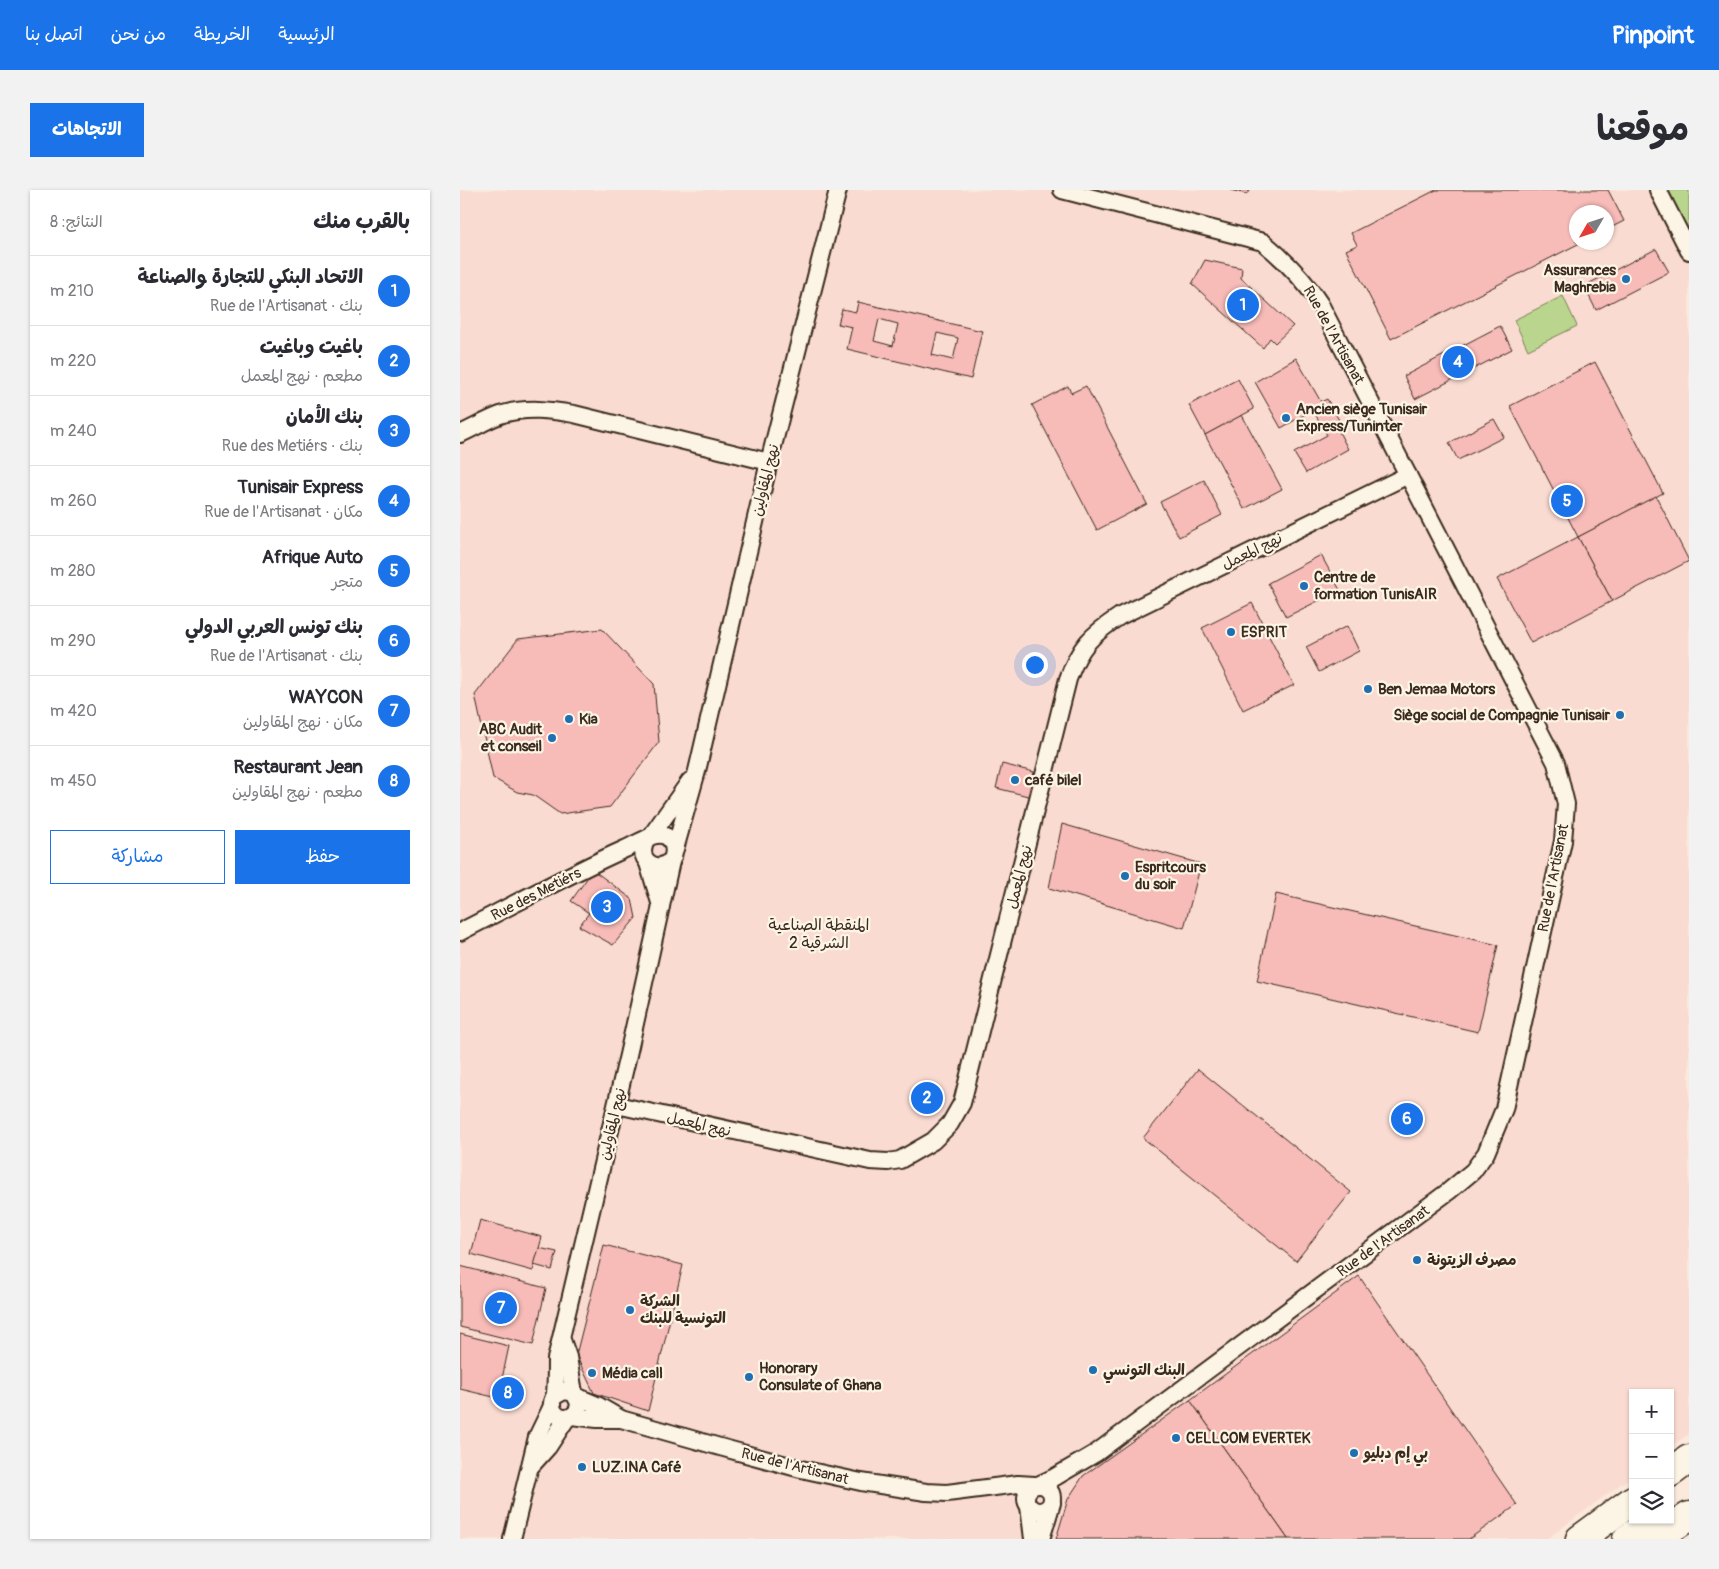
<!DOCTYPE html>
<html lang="ar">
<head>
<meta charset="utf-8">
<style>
	:root { --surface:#fff; --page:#f2f2f3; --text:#2b2b33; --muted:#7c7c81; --line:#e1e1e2; --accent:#1a73e8 }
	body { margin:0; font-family:Pangolin,"Playpen Sans Arabic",sans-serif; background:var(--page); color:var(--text); direction:rtl }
	.controls { position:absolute; right:15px; bottom:15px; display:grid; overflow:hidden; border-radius:0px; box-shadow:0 1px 4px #0004 }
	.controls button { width:45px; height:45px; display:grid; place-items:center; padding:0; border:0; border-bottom:1px solid var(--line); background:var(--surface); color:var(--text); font:25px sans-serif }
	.compass { position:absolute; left:1109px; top:15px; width:45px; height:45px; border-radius:50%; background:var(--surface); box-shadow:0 1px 4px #0004; rotate:231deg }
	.you { position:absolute; left:574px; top:474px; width:18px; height:18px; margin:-12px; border:4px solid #fff; border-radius:50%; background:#1a73e8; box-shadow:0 0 0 8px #1a73e833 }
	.badge { display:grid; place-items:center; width:32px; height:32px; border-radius:50%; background:var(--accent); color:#fff; font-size:16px; font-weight:700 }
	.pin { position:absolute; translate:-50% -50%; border:2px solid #fff; box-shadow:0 1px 5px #0006 }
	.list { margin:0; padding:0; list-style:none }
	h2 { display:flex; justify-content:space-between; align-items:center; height:65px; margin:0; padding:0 20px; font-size:21px }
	h2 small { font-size:16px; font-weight:400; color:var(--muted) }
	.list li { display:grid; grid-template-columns:32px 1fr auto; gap:15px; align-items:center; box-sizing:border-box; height:70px; padding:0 20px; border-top:1px solid var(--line) }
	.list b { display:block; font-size:19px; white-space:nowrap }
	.list p { margin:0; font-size:16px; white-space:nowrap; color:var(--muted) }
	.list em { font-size:16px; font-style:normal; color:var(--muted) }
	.actions { display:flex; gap:10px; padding:15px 20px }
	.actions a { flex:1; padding:11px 0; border:1px solid var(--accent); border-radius:0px; text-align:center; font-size:18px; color:var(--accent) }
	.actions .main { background:var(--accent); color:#fff }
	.icon { flex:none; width:28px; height:28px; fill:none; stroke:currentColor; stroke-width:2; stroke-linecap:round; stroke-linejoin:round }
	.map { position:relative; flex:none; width:1229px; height:1349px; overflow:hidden; direction:ltr; border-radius:0px }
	header { display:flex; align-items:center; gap:30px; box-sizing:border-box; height:70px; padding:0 25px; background:var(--accent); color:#fff }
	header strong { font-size:24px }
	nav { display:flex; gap:28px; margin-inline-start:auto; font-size:18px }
	.intro { display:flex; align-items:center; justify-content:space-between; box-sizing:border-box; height:120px; padding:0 30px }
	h1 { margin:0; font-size:35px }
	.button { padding:12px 22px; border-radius:0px; background:var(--accent); color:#fff; font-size:18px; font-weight:700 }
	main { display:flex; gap:30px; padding:0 30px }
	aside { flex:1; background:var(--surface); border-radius:0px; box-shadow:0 1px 4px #0004 }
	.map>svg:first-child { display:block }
</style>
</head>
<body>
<header>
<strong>Pinpoint</strong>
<nav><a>الرئيسية</a><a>الخريطة</a><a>من نحن</a><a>اتصل بنا</a></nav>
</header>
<div class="intro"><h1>موقعنا</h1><a class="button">الاتجاهات</a></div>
<main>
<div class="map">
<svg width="1229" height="1349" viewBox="0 0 1229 1349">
	<rect width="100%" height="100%" fill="#fbe9dc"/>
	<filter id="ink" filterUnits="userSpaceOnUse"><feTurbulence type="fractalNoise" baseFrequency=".02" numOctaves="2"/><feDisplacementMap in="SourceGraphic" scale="10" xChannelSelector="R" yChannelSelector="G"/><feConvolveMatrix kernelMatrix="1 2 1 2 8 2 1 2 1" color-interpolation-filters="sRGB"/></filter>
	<g filter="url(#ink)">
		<path fill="#fadbd1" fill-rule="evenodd" d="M0 0H1207L1229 44V1244L1210 1257V1203H1173V1285L1087 1349H0ZM1116 22H1146V52H1116Z"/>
		<g fill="#bad68e" stroke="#7a8056">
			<path d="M1207 0H1229V44Z"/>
			<path d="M1103 106 1117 136 1068 160 1054 130Z"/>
		</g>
		<g fill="#f7bbb8" stroke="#3b2a1e" fill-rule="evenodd">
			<path d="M771 0H791L786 4Z"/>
			<path d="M976 0H1148L1164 31 1146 40V22H1116V52H1122L931 149 886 60 897 55 891 43Z"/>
			<path d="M1196 59 1209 82 1136 120 1124 96Z"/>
			<path d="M745 70 782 78 781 88 833 136 815 153 810 148 803 158 732 94Z"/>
			<path d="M398 112 522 141 511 189 387 159 392 137 378 134 382 119 396 122ZM419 129 438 134 433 156 414 151ZM477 143 498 148 493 170 472 165Z"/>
			<path d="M1040 136 1052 159 955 209 944 186Z"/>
			<path d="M836 168 861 212 867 209 883 237 878 240 888 259 846 283 834 263 867 245 853 220 821 238 795 192Z"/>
			<path d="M1135 172 1203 303 1118 347 1050 216Z"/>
			<path d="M778 189 794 219 745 245 729 215Z"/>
			<path d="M608 196 611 203 626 196 687 314 637 340 572 215Z"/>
			<path d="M782 225 822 299 784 319 745 245Z"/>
			<path d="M1034 229 1044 247 998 270 989 253Z"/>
			<path d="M744 290 762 325 719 347 700 312Z"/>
			<path d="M1196 306 1229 371 1152 411 1118 347Z"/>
			<path d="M1118 347 1152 411 1071 453 1037 389Z"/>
			<path d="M861 365 880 400 826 427 808 393Z"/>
			<path d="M792 413 834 495 783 520 742 438Z"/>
			<path d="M887 436 899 461 859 482 846 457Z"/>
			<path d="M142 439 194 494 199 552 150 617 100 624 73 605 57 602 33 588 15 505 58 449Z"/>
			<path d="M542 574 574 582 568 606 536 598Z"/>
			<path d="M602 634 741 674 724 738 589 698Z"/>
			<path d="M133 680 172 709 176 728 153 755 119 736 129 723 111 711Z"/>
			<path d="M816 704 1038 755 1018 842 797 791Z"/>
			<path d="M738 879 891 1002 836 1071 683 948Z"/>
			<path d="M20 1030 82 1047 73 1081 11 1064Z"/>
			<path d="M144 1055 223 1075 188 1221 134 1203 116 1165Z"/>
			<path d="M79 1058 97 1062 92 1080 74 1075Z"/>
			<path d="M0 1076 86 1098 73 1155 0 1137Z"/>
			<path d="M899 1086 1057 1315 1009 1349H828L730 1210Z"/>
			<path d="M0 1144 49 1156 38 1208 0 1199Z"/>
			<path d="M730 1210 828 1349H596L608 1309 623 1286Z"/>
		</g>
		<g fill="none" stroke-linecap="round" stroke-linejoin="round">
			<g stroke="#3b2a1e" stroke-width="20">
				<g id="minor">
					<path d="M1198 0 1229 61"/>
					<path d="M0 244C14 238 28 229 43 224 67 217 90 220 114 224L309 272"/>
					<path d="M191 646 230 591"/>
					<path d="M215 659 237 581 309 272 378 0"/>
					<path d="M188 673 201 716"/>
					<path d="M0 742C55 714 109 684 165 659 172 656 191 645 197 645 213 643 217 660 211 671L200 677C185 675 179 664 186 650"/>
					<path d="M157 915 410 971 428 972 440 970 473 951 490 934 502 913 608 489C620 456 631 445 660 426L948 285"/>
					<path d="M102 1150 108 1167 114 1203"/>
					<path d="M95 1206 104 1201 114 1203 119 1213C118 1232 94 1233 92 1215 91 1211 94 1208 95 1204 96 1193 96 1180 96 1169L168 865 211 671"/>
					<path d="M118 1207 137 1215 161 1229 260 1257 341 1279 401 1292 466 1302 487 1303 558 1294 575 1295"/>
					<path d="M112 1226 137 1229H161"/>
					<path d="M71 1276 88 1257 107 1228"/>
					<path d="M580 1294 595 1287 636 1263 989 1001 1013 981 1026 963 1044 919 1103 651 1106 614 1096 573 860 114C844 89 826 71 803 52L602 0"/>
					<circle cx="579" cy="1308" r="13"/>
					<path d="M569 1316 573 1349"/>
					<path d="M52 1349 77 1247 92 1216"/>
					<path d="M581 1349 592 1313"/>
				</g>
			</g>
			<g stroke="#3b2a1e" stroke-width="31">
				<g id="motorway">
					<path d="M1210 1283 1229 1269"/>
					<path d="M1120 1349 1173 1310"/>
					<path d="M1167 1349 1194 1330"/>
					<path d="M1196 1349 1229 1326"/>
				</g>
			</g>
			<use href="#minor" stroke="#fcf5e5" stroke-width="16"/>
			<use href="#motorway" stroke="#fcf5e5" stroke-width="28"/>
		</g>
	</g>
	<g fill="#1f6fb2" stroke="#fcf5e5" stroke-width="2">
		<circle cx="1166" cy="89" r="5"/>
		<circle cx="826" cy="228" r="5"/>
		<circle cx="844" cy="396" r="5"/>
		<circle cx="771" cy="442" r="5"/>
		<circle cx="908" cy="499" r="5"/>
		<circle cx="1160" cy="525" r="5"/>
		<circle cx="109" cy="529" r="5"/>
		<circle cx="92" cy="548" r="5"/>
		<circle cx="555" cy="590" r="5"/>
		<circle cx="665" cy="686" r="5"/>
		<circle cx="957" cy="1070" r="5"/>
		<circle cx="170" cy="1120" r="5"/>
		<circle cx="633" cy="1180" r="5"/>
		<circle cx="132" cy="1183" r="5"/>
		<circle cx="289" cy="1187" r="5"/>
		<circle cx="716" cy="1248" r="5"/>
		<circle cx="894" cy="1263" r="5"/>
		<circle cx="122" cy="1277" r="5"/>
	</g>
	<g text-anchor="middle" stroke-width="4.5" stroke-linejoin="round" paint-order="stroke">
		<g font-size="15" font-weight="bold" fill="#3b2a1e" stroke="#fcf5e5" text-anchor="start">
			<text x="1156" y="85" text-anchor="end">Assurances<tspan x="1156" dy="17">Maghrebia</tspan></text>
			<text x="836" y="224">Ancien siège Tunisair<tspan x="836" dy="17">Express/Tuninter</tspan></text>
			<text x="854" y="392">Centre de<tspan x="854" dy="17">formation TunisAIR</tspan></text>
			<text x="781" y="447">ESPRIT</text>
			<text x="918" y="504">Ben Jemaa Motors</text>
			<text x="1150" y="530" text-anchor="end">Siège social de Compagnie Tunisair</text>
			<text x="119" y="534">Kia</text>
			<text x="82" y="544" text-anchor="end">ABC Audit<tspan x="82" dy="17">et conseil</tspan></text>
			<text x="565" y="595">café bilel</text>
			<text x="675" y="682">Espritcours<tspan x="675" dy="17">du soir</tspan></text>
			<text x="967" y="1075">مصرف الزيتونة</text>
			<text x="180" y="1116">الشركة<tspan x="180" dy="17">التونسية للبنك</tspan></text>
			<text x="299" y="1183">Honorary<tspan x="299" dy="17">Consulate of Ghana</tspan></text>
			<text x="643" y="1185">البنك التونسي</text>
			<text x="142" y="1188">Média call</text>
			<text x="726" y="1253">CELLCOM EVERTEK</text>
			<text x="904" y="1268">بي إم دبليو</text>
			<text x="132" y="1282">LUZ.INA Café</text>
		</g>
		<g font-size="15" fill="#3b2a1e" stroke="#fcf5e5">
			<text transform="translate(874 145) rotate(61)" y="5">Rue de l'Artisanat</text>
			<text transform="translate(305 290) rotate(-76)" y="5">نهج المقاولين</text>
			<text transform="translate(792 361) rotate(-26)" y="5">نهج المعمل</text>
			<text transform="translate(559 687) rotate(-76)" y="5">نهج المعمل</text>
			<text transform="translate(1093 688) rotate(-79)" y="5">Rue de l'Artisanat</text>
			<text transform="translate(76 704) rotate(-27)" y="5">Rue des Metiérs</text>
			<text transform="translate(152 934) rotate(-77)" y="5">نهج المقاولين</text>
			<text transform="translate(239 934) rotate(13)" y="5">نهج المعمل</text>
			<text transform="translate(923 1051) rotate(-36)" y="5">Rue de l'Artisanat</text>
			<text transform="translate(335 1276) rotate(14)" y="5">Rue de l'Artisanat</text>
		</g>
		<g font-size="16" fill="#3b2a1e" stroke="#fcf5e5">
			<text x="359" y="740">المنقطة الصناعية<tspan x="359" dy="18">الشرقية 2</tspan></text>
		</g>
	</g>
</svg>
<div class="controls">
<button>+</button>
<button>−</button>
<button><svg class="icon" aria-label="layers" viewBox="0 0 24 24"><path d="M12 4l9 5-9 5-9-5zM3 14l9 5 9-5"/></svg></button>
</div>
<svg class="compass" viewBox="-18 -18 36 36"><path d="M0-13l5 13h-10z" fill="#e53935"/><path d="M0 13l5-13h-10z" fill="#7c7c81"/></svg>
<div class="you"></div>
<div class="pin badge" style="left:783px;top:115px">1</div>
<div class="pin badge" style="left:467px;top:908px">2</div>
<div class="pin badge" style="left:147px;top:717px">3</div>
<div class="pin badge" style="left:998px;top:172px">4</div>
<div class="pin badge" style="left:1107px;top:311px">5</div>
<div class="pin badge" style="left:947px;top:929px">6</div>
<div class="pin badge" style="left:41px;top:1118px">7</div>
<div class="pin badge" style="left:48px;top:1203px">8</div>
</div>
<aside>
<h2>بالقرب منك<small>النتائج: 8</small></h2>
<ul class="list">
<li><span class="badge">1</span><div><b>الاتحاد البنكي للتجارة والصناعة</b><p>بنك · Rue de l'Artisanat</p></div><em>210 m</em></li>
<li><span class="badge">2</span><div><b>باغيت وباغيت</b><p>مطعم · نهج المعمل</p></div><em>220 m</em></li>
<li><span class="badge">3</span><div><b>بنك الأمان</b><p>بنك · Rue des Metiérs</p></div><em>240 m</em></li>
<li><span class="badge">4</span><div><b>Tunisair Express</b><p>مكان · Rue de l'Artisanat</p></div><em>260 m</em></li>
<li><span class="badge">5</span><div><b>Afrique Auto</b><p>متجر</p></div><em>280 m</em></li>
<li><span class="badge">6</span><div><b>بنك تونس العربي الدولي</b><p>بنك · Rue de l'Artisanat</p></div><em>290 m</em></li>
<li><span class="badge">7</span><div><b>WAYCON</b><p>مكان · نهج المقاولين</p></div><em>420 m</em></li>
<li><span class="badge">8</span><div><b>Restaurant Jean</b><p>مطعم · نهج المقاولين</p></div><em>450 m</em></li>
</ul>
<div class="actions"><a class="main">حفظ</a><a>مشاركة</a></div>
</aside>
</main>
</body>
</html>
